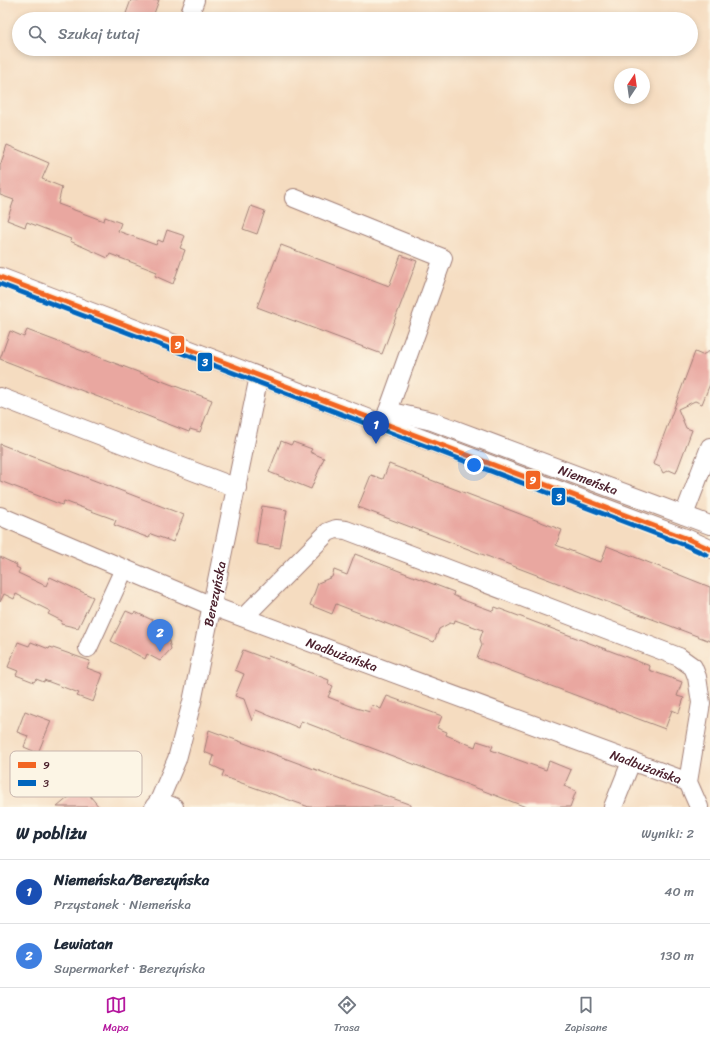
<!DOCTYPE html>
<html lang="pl">
<head>
<meta charset="utf-8">
<style>
	:root { --surface:#fff; --page:#f2f2f3; --text:#1f2937; --muted:#747a83; --line:#e0e1e3; --accent:#b5179e }
	body { margin:0; font-family:Sriracha,sans-serif; background:var(--page); color:var(--text) }
	.compass { position:absolute; left:614px; top:68px; width:36px; height:36px; border-radius:50%; background:var(--surface); box-shadow:0 2px 6px #0003; rotate:13deg }
	.you { position:absolute; left:474px; top:465px; width:14px; height:14px; margin:-10px; border:3px solid #fff; border-radius:50%; background:#1a73e8; box-shadow:0 0 0 6px #1a73e833 }
	.badge { display:grid; place-items:center; width:26px; height:26px; border-radius:50%; background:var(--accent); color:#fff; font-size:13px; font-weight:700 }
	.pin { position:absolute; translate:-50% -33px; filter:drop-shadow(0 1px 2px #0008) }
	.pin::after { content:''; position:absolute; top:21px; width:14px; height:12px; background:inherit; clip-path:polygon(0 0,100% 0,50% 100%) }
	.list { margin:0; padding:0; list-style:none }
	h2 { display:flex; justify-content:space-between; align-items:center; height:52px; margin:0; padding:0 16px; font-size:17px }
	h2 small { font-size:13px; font-weight:400; color:var(--muted) }
	.list li { display:grid; grid-template-columns:26px 1fr auto; gap:12px; align-items:center; box-sizing:border-box; height:64px; padding:0 16px; border-top:1px solid var(--line) }
	.list b { display:block; font-size:15px; white-space:nowrap }
	.list p { margin:0; font-size:13px; white-space:nowrap; color:var(--muted) }
	.list em { font-size:13px; font-style:normal; color:var(--muted) }
	.icon { flex:none; width:22px; height:22px; fill:none; stroke:currentColor; stroke-width:2; stroke-linecap:round; stroke-linejoin:round }
	.map { position:relative; flex:none; width:710px; height:807px; overflow:hidden }
	.search { position:absolute; background:var(--surface); box-shadow:0 2px 6px #0003; left:12px; right:12px; top:12px; height:44px; display:flex; align-items:center; gap:10px; box-sizing:border-box; padding:0 14px; border-radius:22px; color:var(--muted); font-size:15px }
	.sheet { height:180px; background:var(--surface) }
	nav { display:flex; justify-content:space-around; align-items:center; box-sizing:border-box; height:56px; border-top:1px solid var(--line); background:var(--surface); font-size:11px; color:var(--muted) }
	nav a { display:grid; justify-items:center; gap:2px }
	nav .on { color:var(--accent) }
	.map>svg:first-child { display:block }
</style>
</head>
<body>
<div class="map">
<svg width="710" height="807" viewBox="0 0 710 807">
	<rect width="100%" height="100%" fill="#fcf5e5"/>
	<filter id="ink" filterUnits="userSpaceOnUse"><feTurbulence type="fractalNoise" baseFrequency=".025" numOctaves="2"/><feDisplacementMap in="SourceGraphic" scale="8" xChannelSelector="R" yChannelSelector="G"/><feConvolveMatrix kernelMatrix="1 2 1 2 8 2 1 2 1" color-interpolation-filters="sRGB"/></filter>
	<filter id="wash" filterUnits="userSpaceOnUse"><feTurbulence type="fractalNoise" baseFrequency=".012" numOctaves="4" result="noise"/><feDisplacementMap in="SourceGraphic" scale="16" xChannelSelector="R" yChannelSelector="G"/><feGaussianBlur stdDeviation="0.9" result="paint"/><feColorMatrix in="noise" values="0 0 0 0 0 0 0 0 0 0 0 0 0 0 0 0 0 1.4 0 .05"/><feComposite in="paint" operator="in"/></filter>
	<g filter="url(#wash)">
		<rect width="100%" height="100%" fill="#f5dcc0"/>
		<g id="blocks">
			<g fill="#e9a7a0">
				<path d="M131 0H159L152 19H124Z"/>
				<path d="M7 145 49 163 42 179 62 187 58 204 104 221 105 217 121 223 118 231 156 245 158 240 163 242 167 230 185 236 180 248 185 250 173 284 155 276 157 272 110 254 108 258 70 241 71 239 27 222 25 227 7 220 14 200 0 195V166Z"/>
				<path d="M251 206 265 211 257 234 243 229Z"/>
				<path d="M281 245 389 286 401 255 417 261 382 354 257 307Z"/>
				<path d="M27 330 212 400 200 432 190 429 189 432 0 359 10 331 24 337Z"/>
				<path d="M710 351V384L702 404 695 401 678 409 686 428 692 430 676 473 669 470 663 473 660 467 653 464 695 352 702 355Z"/>
				<path d="M281 441 291 445 293 442 312 449 310 452 324 458 311 489 269 472Z"/>
				<path d="M0 444 184 515 173 542 151 534 149 538 114 525 116 520 64 501 62 505 0 481Z"/>
				<path d="M389 464 562 530 556 545 589 558 601 562 607 546 710 587V641L358 507 371 475 383 479Z"/>
				<path d="M262 506 287 510 280 548 256 544Z"/>
				<path d="M355 554 454 592 453 595 463 600 493 611 495 607 650 666 649 670 682 682 677 696 684 698 679 713 672 710 665 729 477 658 482 645 480 639 483 630 455 620 454 624 450 623 439 629 434 642 336 604 332 614 310 605 318 583 332 577 334 570 347 575Z"/>
				<path d="M0 557 17 565 16 567 20 569 18 573 46 586 50 577 93 597 78 628 61 624 62 621 48 614 50 611 16 594 14 599 4 594 0 602Z"/>
				<path d="M126 611 133 614 135 612 165 626 171 649 160 661 147 654 145 659 111 641Z"/>
				<path d="M18 642 29 646 31 642 49 649 50 647 90 661 87 668 103 674 93 702 77 696 79 693 44 680V682L36 679 34 682 16 675 18 671 8 667Z"/>
				<path d="M243 650 267 659 268 656 329 680 328 684 333 686 328 697 356 708 370 712 372 705 381 709 387 696 442 716 437 728 447 732 446 735 475 747 477 741 493 746 491 750 546 770 549 761 571 770 564 786 576 791 570 807H526L301 721 299 728 256 710 252 721 244 699 235 696 244 674 235 670Z"/>
				<path d="M25 711 51 721 38 753 24 747 28 736 17 732Z"/>
				<path d="M209 730 411 805V807H309L222 776 224 771 211 765 214 756 204 752Z"/>
				<path d="M82 786 99 807H57Z"/>
			</g>
		</g>
	</g>
	<g filter="url(#ink)">
		<use href="#blocks" fill-opacity="0" stroke="#a07e76" stroke-width="1"/>
		<g fill="none" stroke-linecap="round" stroke-linejoin="round">
			<g stroke="#a07e76" stroke-width="20">
				<g id="minor">
					<path d="M188 19 195 0"/>
					<path d="M294 198 443 258 388 411"/>
					<path d="M0 277 383 424 688 539 710 549"/>
					<path d="M0 397 237 488"/>
					<path id="s1" d="M383 424 388 411 432 421 710 525"/>
					<path d="M684 515 710 447"/>
					<path id="s2" d="M0 516 212 606 688 782"/>
					<path d="M244 617 328 532 336 529 346 530 679 657 693 667 697 677 701 703 688 782 699 807"/>
					<path d="M88 648 124 569"/>
					<path d="M159 801 174 807"/>
					<path id="s3" d="M154 807 159 801 177 759 192 702 259 376"/>
					<path d="M613 807 631 762"/>
				</g>
			</g>
			<use href="#minor" stroke="#fff" stroke-width="18"/>
			<g stroke="#fcf5e5" stroke-width="8">
				<path id="bus-1" d="M0 277 688 539 710 549"/>
			</g>
			<g stroke="#fcf5e5" stroke-width="8">
				<path id="bus-2" d="M0 284 685 545 707 555"/>
			</g>
			<use href="#bus-1" stroke="#f26522" stroke-width="5"/>
			<use href="#bus-2" stroke="#0065bd" stroke-width="5"/>
		</g>
	</g>
	<g text-anchor="middle" stroke-width="3" stroke-linejoin="round" paint-order="stroke">
		<g font-size="13" fill="#4a1f2b" stroke="#fcf5e5">
			<text dy="5" stroke="none"><textPath href="#s1" startOffset="226">Niemeńska</textPath></text>
			<text dy="5" stroke="none"><textPath href="#s3" startOffset="223">Berezyńska</textPath></text>
			<text dy="5" stroke="none"><textPath href="#s2" startOffset="369">Nadbużańska</textPath></text>
			<text dy="5" stroke="none"><textPath href="#s2" startOffset="693">Nadbużańska</textPath></text>
		</g>
	</g>
	<rect x="10" y="751" width="132" height="46" rx="6" fill="#fcf5e5" stroke="#c7b5ad" stroke-width="1"/>
	<rect x="18" y="762" width="18" height="6" fill="#f26522"/>
	<rect x="18" y="780" width="18" height="6" fill="#0065bd"/>
	<g font-size="11" fill="#4a1f2b">
		<text x="43" y="769">9</text>
		<text x="43" y="787">3</text>
	</g>
	<g stroke="#fcf5e5" stroke-width="1.5">
		<rect x="170" y="335" width="15" height="19" rx="4" fill="#f26522"/>
		<rect x="197" y="352" width="16" height="20" rx="4" fill="#0065bd"/>
		<rect x="525" y="470" width="16" height="20" rx="4" fill="#f26522"/>
		<rect x="551" y="487" width="15" height="19" rx="4" fill="#0065bd"/>
	</g>
	<g font-size="11" text-anchor="middle" font-weight="bold" fill="#fff">
		<text x="178" y="349">9</text>
		<text x="205" y="366">3</text>
		<text x="533" y="484">9</text>
		<text x="559" y="501">3</text>
	</g>
</svg>
<svg class="compass" viewBox="-18 -18 36 36"><path d="M0-13l5 13h-10z" fill="#e53935"/><path d="M0 13l5-13h-10z" fill="#747a83"/></svg>
<div class="you"></div>
<div class="pin badge" style="left:376px;top:444px;background:#1a4fb4">1</div>
<div class="pin badge" style="left:160px;top:652px;background:#3f7fe0">2</div>
<div class="search"><svg class="icon" aria-label="search" viewBox="0 0 24 24"><circle cx="10" cy="10" r="6"/><path d="M15 15l6 6"/></svg>Szukaj tutaj</div>
</div>
<section class="sheet">
<h2>W pobliżu<small>Wyniki: 2</small></h2>
<ul class="list">
<li><span class="badge" style="background:#1a4fb4">1</span><div><b>Niemeńska/Berezyńska</b><p>Przystanek · Niemeńska</p></div><em>40 m</em></li>
<li><span class="badge" style="background:#3f7fe0">2</span><div><b>Lewiatan</b><p>Supermarket · Berezyńska</p></div><em>130 m</em></li>
</ul>
</section>
<nav>
<a class="on"><svg class="icon" aria-label="map" viewBox="0 0 24 24"><path d="M3 6l6-2 6 2 6-2v14l-6 2-6-2-6 2zM9 4v14M15 6v14"/></svg>Mapa</a>
<a><svg class="icon" aria-label="directions" viewBox="0 0 24 24"><path d="M12 3l9 9-9 9-9-9zM9 14v-3h6M13 9l2 2-2 2"/></svg>Trasa</a>
<a><svg class="icon" aria-label="saved" viewBox="0 0 24 24"><path d="M7 4h10v16l-5-4-5 4z"/></svg>Zapisane</a>
</nav>
</body>
</html>
